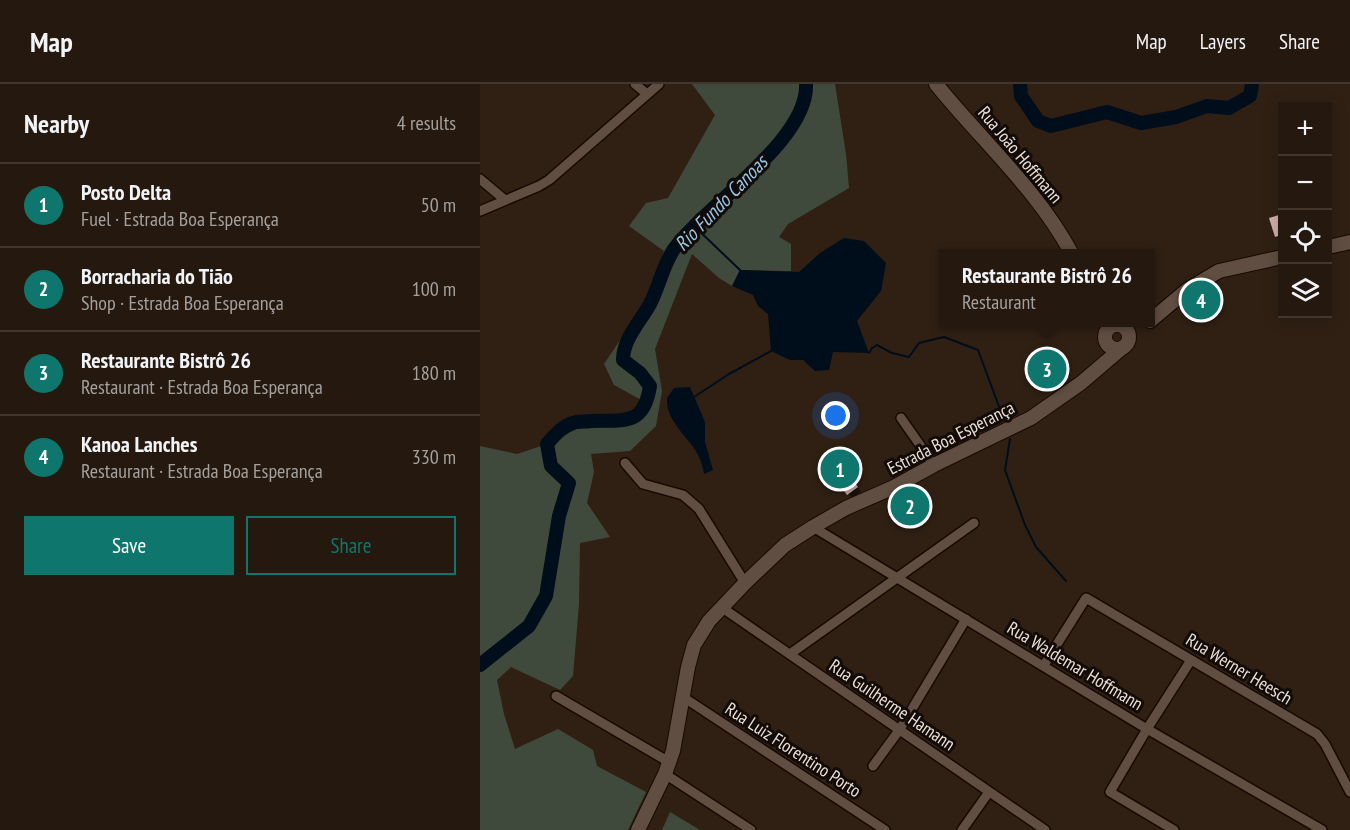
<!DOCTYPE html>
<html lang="en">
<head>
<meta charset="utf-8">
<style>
	:root { --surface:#24180f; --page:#30251d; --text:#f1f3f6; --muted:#a3a09e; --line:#41372f; --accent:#0f766e }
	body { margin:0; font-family:"PT Sans Narrow",sans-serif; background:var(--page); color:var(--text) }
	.controls { position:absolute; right:18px; top:18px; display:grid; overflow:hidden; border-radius:0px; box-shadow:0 3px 15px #0003 }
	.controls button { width:54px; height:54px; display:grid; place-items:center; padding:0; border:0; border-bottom:2px solid var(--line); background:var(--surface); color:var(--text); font:30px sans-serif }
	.you { position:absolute; left:356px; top:332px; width:21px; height:21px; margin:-15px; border:4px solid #fff; border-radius:50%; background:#1a73e8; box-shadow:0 0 0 9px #1a73e833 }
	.badge { display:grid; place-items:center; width:39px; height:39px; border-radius:50%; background:var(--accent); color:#fff; font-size:20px; font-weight:700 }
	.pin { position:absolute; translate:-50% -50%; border:3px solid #fff; box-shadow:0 2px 6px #0006 }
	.popup { position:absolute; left:459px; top:165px; width:216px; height:78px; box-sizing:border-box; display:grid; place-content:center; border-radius:0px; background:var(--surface); filter:drop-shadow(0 2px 4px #0005); font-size:20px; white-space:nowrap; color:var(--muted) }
	.popup b { font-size:22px; color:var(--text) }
	.popup::after { content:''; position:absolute; left:50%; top:100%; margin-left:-12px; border:12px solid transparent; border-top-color:var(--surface) }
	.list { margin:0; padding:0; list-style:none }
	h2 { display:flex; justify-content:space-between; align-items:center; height:78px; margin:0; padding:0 24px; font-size:26px }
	h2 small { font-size:20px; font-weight:400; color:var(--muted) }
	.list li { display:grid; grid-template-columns:39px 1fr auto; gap:18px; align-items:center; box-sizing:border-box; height:84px; padding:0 24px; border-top:2px solid var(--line) }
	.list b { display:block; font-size:22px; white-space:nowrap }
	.list p { margin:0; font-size:20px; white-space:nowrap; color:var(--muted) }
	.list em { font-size:20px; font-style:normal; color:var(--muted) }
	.actions { display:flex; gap:12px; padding:18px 24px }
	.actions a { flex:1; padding:14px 0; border:2px solid var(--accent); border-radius:0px; text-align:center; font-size:21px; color:var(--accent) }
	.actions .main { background:var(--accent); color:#fff }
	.icon { flex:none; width:33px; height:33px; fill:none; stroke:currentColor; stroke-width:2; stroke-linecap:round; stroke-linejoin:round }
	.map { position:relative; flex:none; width:870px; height:746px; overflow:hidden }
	header { display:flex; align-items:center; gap:36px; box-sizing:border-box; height:84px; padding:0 30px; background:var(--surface); border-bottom:2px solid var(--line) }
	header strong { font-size:28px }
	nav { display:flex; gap:33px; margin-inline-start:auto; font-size:21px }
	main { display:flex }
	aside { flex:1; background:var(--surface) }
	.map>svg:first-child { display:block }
</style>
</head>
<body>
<header>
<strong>Map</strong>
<nav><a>Map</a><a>Layers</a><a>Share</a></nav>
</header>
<main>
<aside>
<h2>Nearby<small>4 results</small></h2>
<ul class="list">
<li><span class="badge">1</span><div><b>Posto Delta</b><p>Fuel · Estrada Boa Esperança</p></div><em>50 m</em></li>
<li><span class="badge">2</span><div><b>Borracharia do Tião</b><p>Shop · Estrada Boa Esperança</p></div><em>100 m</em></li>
<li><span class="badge">3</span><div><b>Restaurante Bistrô 26</b><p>Restaurant · Estrada Boa Esperança</p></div><em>180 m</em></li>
<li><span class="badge">4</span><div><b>Kanoa Lanches</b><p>Restaurant · Estrada Boa Esperança</p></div><em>330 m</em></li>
</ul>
<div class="actions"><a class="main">Save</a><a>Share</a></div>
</aside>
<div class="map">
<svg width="870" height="746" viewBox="0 0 870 746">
	<rect width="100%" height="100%" fill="#302014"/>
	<g fill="#404a3c">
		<path d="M212 0H355L366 70 369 104 308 140 299 153 311 160V187L260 186 252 202 239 194 212 170 175 265 182 307 176 342 150 367 111 370 114 388 107 419 130 453 100 459 99 520 93 592 80 606 31 583 17 596 24 630 35 665 78 645 113 666 117 682 166 708 148 746H0V362L37 370 67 360 94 338 144 336 158 332 167 319 134 301 124 280 167 216 184 167 149 142 166 119 188 114 235 31Z"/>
		<path d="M190 728 220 746H182Z"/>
	</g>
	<g fill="#000d1b">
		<path d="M364 154 384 157 406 179 401 207 377 237 389 269 353 268 349 286 335 287 323 276H310L291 267 288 230 278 222 273 211 252 202 260 186 319 188 340 169Z"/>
		<path d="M210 303 225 338V358L233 386 224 390C220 360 199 353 189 328 187 324 187 318 187 314L194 304Z"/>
	</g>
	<g fill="#0007">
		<path d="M802 132V158L796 152 791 135Z"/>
		<path d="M729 215 734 221 730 228 713 217Z"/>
		<path d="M568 278 580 291 571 299 559 286Z"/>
		<path d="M370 375 375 382 367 388 381 408 372 414 349 383Z"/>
		<path d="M432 415 443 430 433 435 428 430Z"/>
	</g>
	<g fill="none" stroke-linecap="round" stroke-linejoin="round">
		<g stroke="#000d1b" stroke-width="2">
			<path d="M214 142 260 186"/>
			<path d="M389 269 392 264 397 261 412 269 429 273 439 259 464 253 498 266 524 336"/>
			<path d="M214 313 249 290 291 267"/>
			<path d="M530 355 525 386 545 441 556 463 586 497"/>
		</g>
		<g stroke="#000d1b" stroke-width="14">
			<path d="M540 0 541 12 558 37 571 42 627 28 661 39 696 33 727 22 749 24 770 12 772 0"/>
			<path d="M0 581 49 542 66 512 79 432 89 399 71 382 67 360C75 351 81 343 93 339 98 337 105 338 111 337 145 336 164 342 170 302L160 289 143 276C143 255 160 238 170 220 179 203 183 181 194 165 226 121 329 56 326 0"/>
		</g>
	</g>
	<g fill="#d3b0ad">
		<path d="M802 130V151L795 153 789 134Z"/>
		<path d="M716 207 730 214 725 224 711 217Z"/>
		<path d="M568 276 576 285 565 295 557 286Z"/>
		<path d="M366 369 372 378 364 384 378 403 367 411 347 383Z"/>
		<path d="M433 413 439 425 427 431 421 419Z"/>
	</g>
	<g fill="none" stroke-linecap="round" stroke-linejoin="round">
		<g stroke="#170902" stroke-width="12">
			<g id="street">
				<path d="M155 0 167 10"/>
				<path d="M0 95 25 116"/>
				<path d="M0 127 59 102 69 96 179 0"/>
				<path d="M421 334 454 381"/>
				<path d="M145 379 163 400 203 411 219 425 265 499"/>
				<path d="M333 443 667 645 842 746"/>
				<path d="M241 523 565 746"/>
				<path d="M310 570 494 439"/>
				<path d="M564 581 606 514 837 650 845 660 870 708"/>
				<path d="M76 612 189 678"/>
				<path d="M203 613 405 746"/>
				<path d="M393 682 420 645 486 535"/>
				<path d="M185 690 271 746"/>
				<path d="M482 746 509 708"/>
				<path d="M694 746 630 708 667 645 711 576"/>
			</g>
		</g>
		<g stroke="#170902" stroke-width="16">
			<g id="secondary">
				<path d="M456 0C502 57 557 105 592 170"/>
				<path d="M848 163 870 158"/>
				<path d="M670 237 707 206 739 187 802 173"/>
				<circle cx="637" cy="253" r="12"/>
				<path d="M158 746 185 690 193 667 208 583 214 561 229 537 265 499 305 461 333 443 366 424 414 403 454 381 551 334 601 299 642 264"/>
			</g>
		</g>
		<use href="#street" stroke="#614e42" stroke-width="9"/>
		<use href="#secondary" stroke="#614e42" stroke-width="14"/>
	</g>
	<g text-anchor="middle" stroke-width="6" stroke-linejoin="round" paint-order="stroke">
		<g font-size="18" fill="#ebe0d8" stroke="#130b07">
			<text transform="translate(540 71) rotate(50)" y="6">Rua João Hoffmann</text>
			<text transform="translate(471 354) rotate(-27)" y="6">Estrada Boa Esperança</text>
			<text transform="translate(595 582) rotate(31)" y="6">Rua Waldemar Hoffmann</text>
			<text transform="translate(759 585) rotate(31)" y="6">Rua Werner Heesch</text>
			<text transform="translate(412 621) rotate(34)" y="6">Rua Guilherme Hamann</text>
			<text transform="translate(313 666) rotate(33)" y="6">Rua Luiz Florentino Porto</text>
		</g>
		<g font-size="20" font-style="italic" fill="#96c7ea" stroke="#130b07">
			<text transform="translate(241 119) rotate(-46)" y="7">Rio Fundo Canoas</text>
		</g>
	</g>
</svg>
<div class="controls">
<button>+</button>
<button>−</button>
<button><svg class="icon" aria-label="locate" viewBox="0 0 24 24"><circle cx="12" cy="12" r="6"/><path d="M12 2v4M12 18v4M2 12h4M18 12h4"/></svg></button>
<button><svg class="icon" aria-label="layers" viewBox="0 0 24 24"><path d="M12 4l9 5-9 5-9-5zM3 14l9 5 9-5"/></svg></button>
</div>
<div class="you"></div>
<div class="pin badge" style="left:360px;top:385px">1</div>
<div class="pin badge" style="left:430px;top:422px">2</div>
<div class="pin badge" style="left:567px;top:285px">3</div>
<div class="popup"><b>Restaurante Bistrô 26</b>Restaurant</div>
<div class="pin badge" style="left:721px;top:216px">4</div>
</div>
</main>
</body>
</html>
